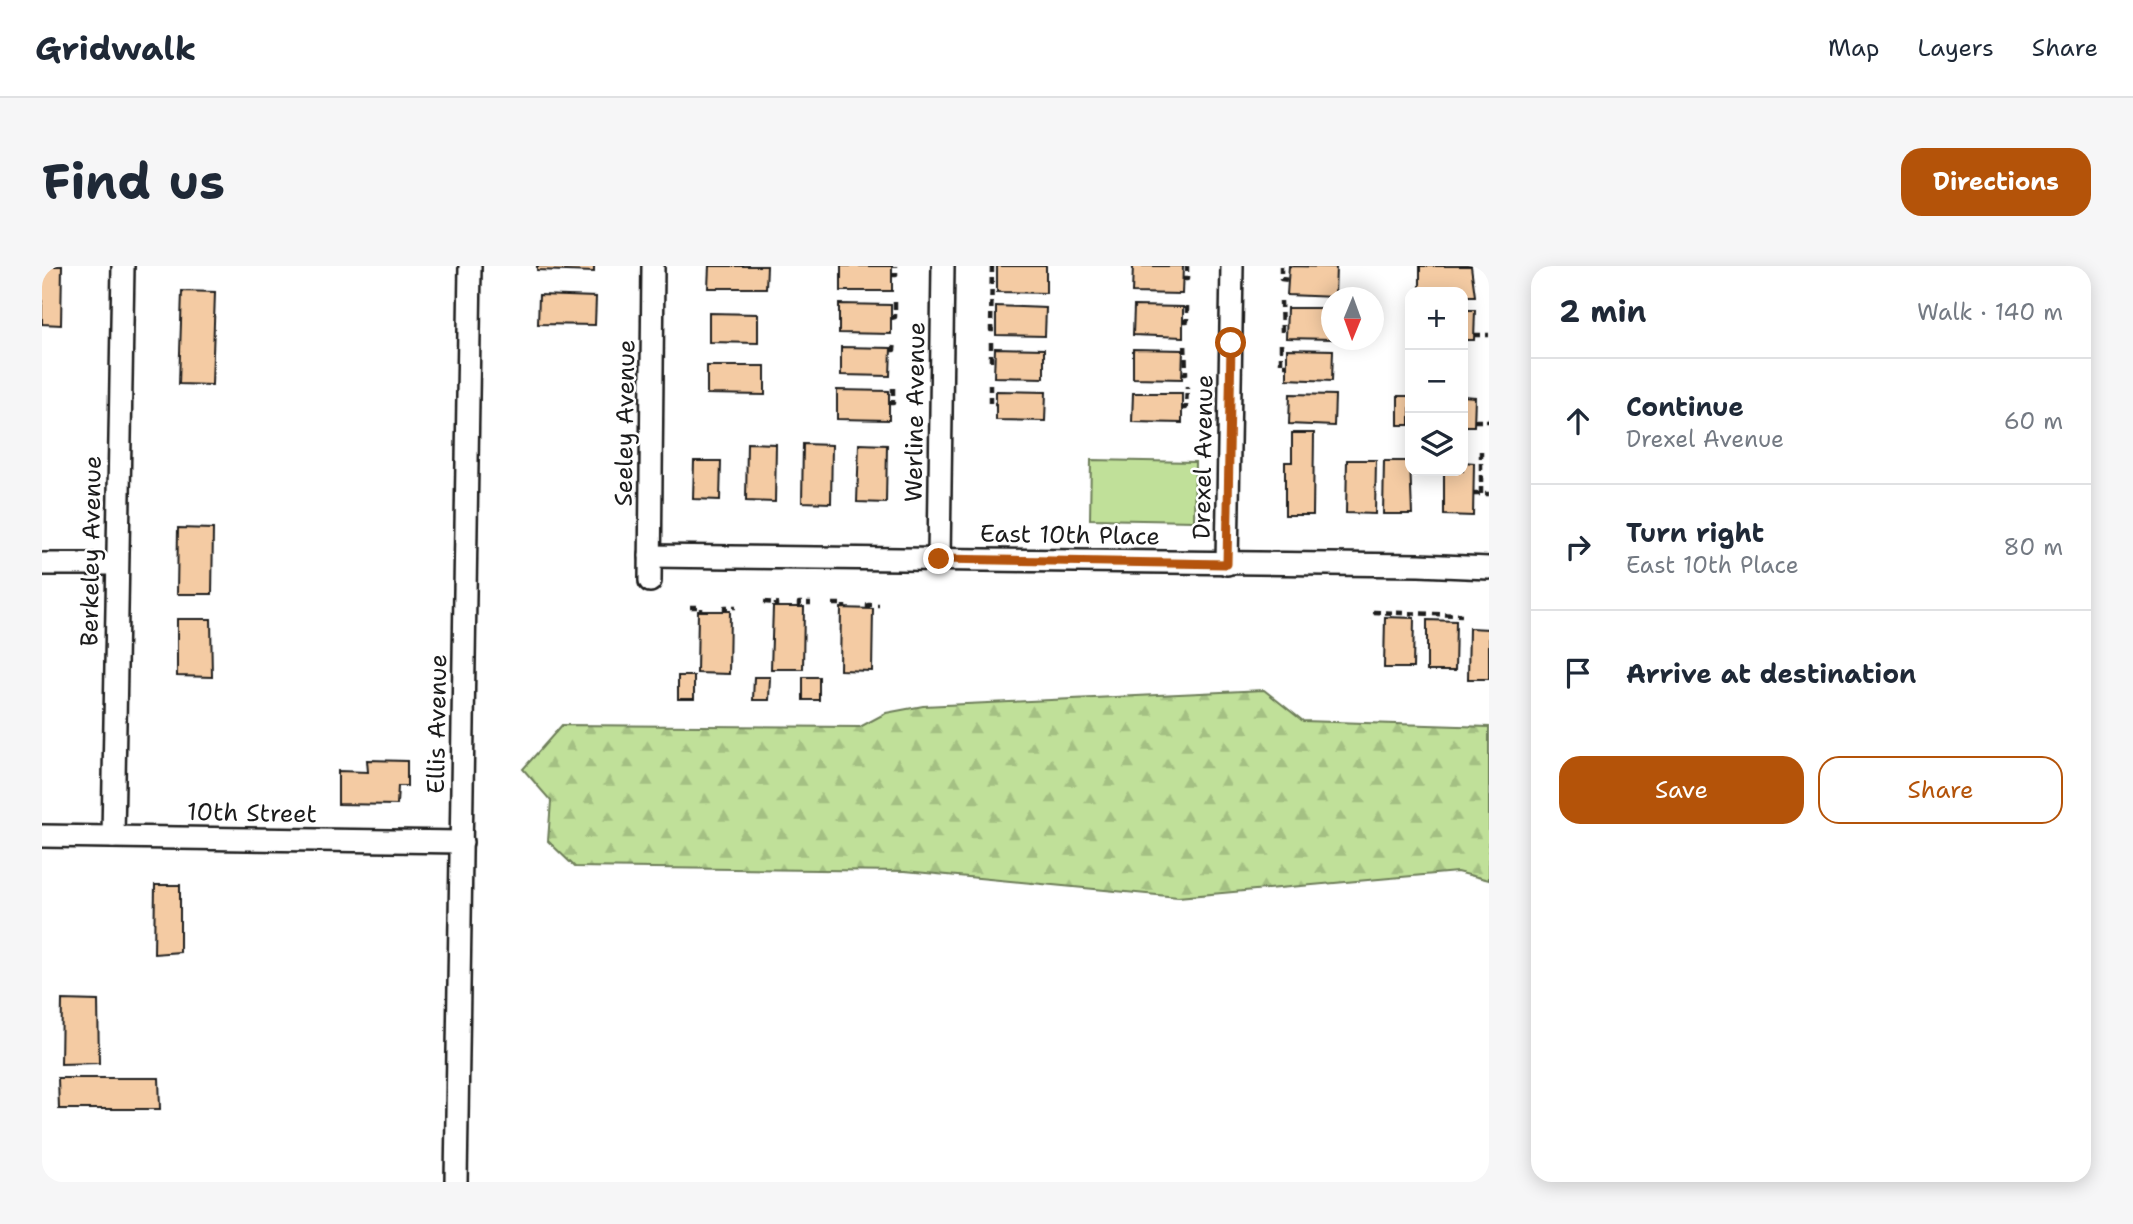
<!DOCTYPE html>
<html lang="en">
<head>
<meta charset="utf-8">
<style>
	:root { --surface:#fff; --page:#f6f6f7; --text:#1f2937; --muted:#747a83; --line:#e0e1e3; --accent:#b45309 }
	body { margin:0; font-family:"Shantell Sans",sans-serif; background:var(--page); color:var(--text) }
	.controls { position:absolute; right:21px; top:21px; display:grid; overflow:hidden; border-radius:14px; box-shadow:0 4px 18px #0003 }
	.controls button { width:63px; height:63px; display:grid; place-items:center; padding:0; border:0; border-bottom:2px solid var(--line); background:var(--surface); color:var(--text); font:35px sans-serif }
	.compass { position:absolute; left:1279px; top:21px; width:63px; height:63px; border-radius:50%; background:var(--surface); box-shadow:0 4px 18px #0003; rotate:181deg }
	.stop { position:absolute; width:21px; height:21px; margin:-16px; border:5px solid #b45309; border-radius:50%; background:#fff }
	.stop.end { background:#b45309; border-color:#fff; box-shadow:0 2px 7px #0008 }
	.list { margin:0; padding:0; list-style:none }
	h2 { display:flex; justify-content:space-between; align-items:center; height:91px; margin:0; padding:0 28px; font-size:30px }
	h2 small { font-size:23px; font-weight:400; color:var(--muted) }
	.list li { display:grid; grid-template-columns:46px 1fr auto; gap:21px; align-items:center; box-sizing:border-box; height:126px; padding:0 28px; border-top:2px solid var(--line) }
	.list b { display:block; font-size:26px; white-space:nowrap }
	.list p { margin:0; font-size:23px; white-space:nowrap; color:var(--muted) }
	.list em { font-size:23px; font-style:normal; color:var(--muted) }
	.actions { display:flex; gap:14px; padding:21px 28px }
	.actions a { flex:1; padding:16px 0; border:2px solid var(--accent); border-radius:21px; text-align:center; font-size:24px; color:var(--accent) }
	.actions .main { background:var(--accent); color:#fff }
	.icon { flex:none; width:38px; height:38px; fill:none; stroke:currentColor; stroke-width:2; stroke-linecap:round; stroke-linejoin:round }
	.map { position:relative; flex:none; width:1447px; height:916px; overflow:hidden; border-radius:21px }
	header { display:flex; align-items:center; gap:42px; box-sizing:border-box; height:98px; padding:0 35px; background:var(--surface); border-bottom:2px solid var(--line) }
	header strong { font-size:33px }
	nav { display:flex; gap:38px; margin-inline-start:auto; font-size:24px }
	.intro { display:flex; align-items:center; justify-content:space-between; box-sizing:border-box; height:168px; padding:0 42px }
	h1 { margin:0; font-size:49px }
	.button { padding:18px 32px; border-radius:21px; background:var(--accent); color:#fff; font-size:24px; font-weight:700 }
	main { display:flex; gap:42px; padding:0 42px }
	aside { flex:1; background:var(--surface); border-radius:21px; box-shadow:0 4px 18px #0003 }
	.map>svg:first-child { display:block }
</style>
</head>
<body>
<header>
<strong>Gridwalk</strong>
<nav><a>Map</a><a>Layers</a><a>Share</a></nav>
</header>
<div class="intro"><h1>Find us</h1><a class="button">Directions</a></div>
<main>
<div class="map">
<svg width="1447" height="916" viewBox="0 0 1447 916">
	<defs>
		<pattern id="forest-firs" width="22" height="20" patternUnits="userSpaceOnUse" patternTransform="scale(1.75)"><rect width="22" height="20" fill="#c0e099"/><path d="M5 1l3.5 6h-7zM16 11l3.5 6h-7z" fill="#a4c083"/></pattern>
	</defs>
	<rect width="100%" height="100%" fill="#fff"/>
	<filter id="ink" filterUnits="userSpaceOnUse"><feTurbulence type="fractalNoise" baseFrequency=".0143" numOctaves="2"/><feDisplacementMap in="SourceGraphic" scale="14" xChannelSelector="R" yChannelSelector="G"/><feConvolveMatrix kernelMatrix="1 2 1 2 8 2 1 2 1" color-interpolation-filters="sRGB"/></filter>
	<g filter="url(#ink)">
		<path fill="#c0e099" stroke="#6e7e5a" stroke-width="2" d="M1049 194 1153 196 1152 255 1048 253Z"/>
		<path fill="url(#forest-firs)" stroke="#6e7e5a" stroke-width="2" d="M1222 424 1261 455 1447 461V614L1415 606 1136 631 863 605 533 601 506 575 509 535 481 503 520 459 818 461 844 447 881 440Z"/>
		<g fill="#f4cba3" stroke="#1c1c1c" stroke-width="2">
			<path d="M0 0H20L19 59 0 58Z"/>
			<path d="M495 0H552V6L495 4Z"/>
			<path d="M667 0H725L724 22H666Z"/>
			<rect x="799" y="0" width="51" height="25"/>
			<path d="M955 0H1004V27L955 26Z"/>
			<path d="M1091 0H1141L1140 28 1090 27Z"/>
			<path d="M1247 0 1294 1 1293 31 1245 29Z"/>
			<path d="M1378 0H1429L1433 30H1421V26H1378Z"/>
			<path d="M140 25 173 26 170 119 137 118Z"/>
			<path d="M497 29 554 31 553 59 496 58Z"/>
			<path d="M797 38 849 39V68L797 67Z"/>
			<path d="M954 40 1004 42 1003 70 954 69Z"/>
			<path d="M1092 40 1141 41V71L1091 69Z"/>
			<path d="M1245 42H1290V73L1244 72Z"/>
			<path d="M1421 44H1433L1432 74H1421Z"/>
			<path d="M667 47 716 48V77L667 76Z"/>
			<path d="M799 81 849 82 848 110 799 109Z"/>
			<path d="M953 82 1002 83V112L952 111Z"/>
			<path d="M1091 83 1141 84 1140 113 1091 112Z"/>
			<path d="M1245 83 1291 84 1290 115 1245 113Z"/>
			<path d="M665 100H723V129L665 128Z"/>
			<path d="M795 124 847 125V154L795 153Z"/>
			<path d="M954 125 1004 126 1003 155 954 154Z"/>
			<path d="M1091 127H1140V157L1090 156Z"/>
			<path d="M1248 128 1293 129 1292 160 1247 158Z"/>
			<rect x="1356" y="130" width="12" height="29"/>
			<path d="M1421 130 1433 131 1432 160H1421Z"/>
			<path d="M1250 167H1272L1271 249H1243V196H1250Z"/>
			<path d="M705 177 734 178 733 236 704 235Z"/>
			<path d="M761 178 790 179 789 237 760 236Z"/>
			<path d="M817 178 845 179 844 237 815 236Z"/>
			<path d="M1305 194H1334L1333 248 1304 247Z"/>
			<path d="M652 195H679L678 234 651 233Z"/>
			<path d="M1342 195H1368L1370 248H1341Z"/>
			<path d="M1421 196 1432 197 1431 250 1402 249V205H1421Z"/>
			<path d="M136 262 171 263 170 328H135Z"/>
			<path d="M731 341H762L761 403H729Z"/>
			<path d="M799 342 831 343 830 405 798 404Z"/>
			<path d="M656 345H688L687 408 655 407Z"/>
			<path d="M1343 351 1372 352 1371 402H1342Z"/>
			<path d="M135 353H169L170 411 135 410Z"/>
			<path d="M1385 354 1414 355 1413 405H1385Z"/>
			<path d="M1427 362 1447 363V413H1426Z"/>
			<rect x="636" y="410" width="16" height="23"/>
			<path d="M712 411H728L727 434H711Z"/>
			<rect x="761" y="411" width="16" height="23"/>
			<path d="M325 494 365 495V520H356L355 539 296 538V505L326 506Z"/>
			<path d="M113 619H138V686L112 688Z"/>
			<path d="M20 734 56 735 57 797 19 798Z"/>
			<path d="M16 812H117L118 843H17Z"/>
		</g>
		<g fill="none" stroke-linecap="round" stroke-linejoin="round">
			<g stroke="#1c1c1c" stroke-width="26">
				<g id="street">
					<path d="M608 290 1377 299 1447 302"/>
					<path d="M897 293 901 0"/>
					<path d="M0 298H75"/>
					<path d="M1185 298 1190 0"/>
					<path d="M608 315 611 0"/>
					<path d="M0 570 420 576"/>
					<path d="M71 571 81 0"/>
					<path d="M414 916 428 0"/>
				</g>
			</g>
			<g stroke="#1c1c1c" stroke-width="4.5" stroke-dasharray="7 5" stroke-linecap="butt">
				<path d="M950 0 949 64H954"/>
				<path d="M1239 0V13L1246 14"/>
				<path d="M850 9H854V0"/>
				<path d="M1140 13H1145V0"/>
				<path d="M1239 35 1240 66 1245 67"/>
				<path d="M849 52 853 51V32"/>
				<path d="M1141 55H1145V35"/>
				<path d="M1432 69H1447"/>
				<path d="M949 76V96H953"/>
				<path d="M1239 78V99H1245"/>
				<path d="M849 84H852L853 75"/>
				<path d="M1141 108H1144L1143 76"/>
				<path d="M948 118V138H954"/>
				<path d="M847 137H851V117"/>
				<path d="M1140 142H1144L1145 120"/>
				<path d="M1432 155H1447"/>
				<path d="M1431 228H1447"/>
				<path d="M1439 228V182"/>
				<path d="M722 336 734 337V341"/>
				<path d="M791 338H802V342"/>
				<path d="M648 341H659V345"/>
				<path d="M757 341V337H769"/>
				<path d="M826 342V339H837"/>
				<path d="M683 345V341H694"/>
				<path d="M1331 346 1420 349"/>
			</g>
			<use href="#street" stroke="#fff" stroke-width="21"/>
		</g>
	</g>
	<g fill="none" stroke-linecap="round" stroke-linejoin="round" filter="url(#ink)">
		<path stroke="#b45309" stroke-width="9" d="M897 293 1185 298 1189 77"/>
	</g>
	<g text-anchor="middle" stroke-width="5" stroke-linejoin="round" paint-order="stroke">
		<g font-size="24" fill="#1c1c1c" stroke="#fff">
			<text transform="translate(873 146) rotate(-89)" y="8">Werline Avenue</text>
			<text transform="translate(583 157) rotate(-89)" y="8">Seeley Avenue</text>
			<text transform="translate(1161 191) rotate(-89)" y="8">Drexel Avenue</text>
			<text transform="translate(1028 269) rotate(1)" y="8">East 10th Place</text>
			<text transform="translate(49 285) rotate(-89)" y="8">Berkeley Avenue</text>
			<text transform="translate(395 458) rotate(-89)" y="8">Ellis Avenue</text>
			<text transform="translate(210 547) rotate(1)" y="8">10th Street</text>
		</g>
	</g>
</svg>
<div class="controls">
<button>+</button>
<button>−</button>
<button><svg class="icon" aria-label="layers" viewBox="0 0 24 24"><path d="M12 4l9 5-9 5-9-5zM3 14l9 5 9-5"/></svg></button>
</div>
<svg class="compass" viewBox="-18 -18 36 36"><path d="M0-13l5 13h-10z" fill="#e53935"/><path d="M0 13l5-13h-10z" fill="#747a83"/></svg>
<div class="stop" style="left:1189px;top:77px"></div>
<div class="stop end" style="left:897px;top:293px"></div>
</div>
<aside>
<h2>2 min<small>Walk · 140 m</small></h2>
<ul class="list">
<li><svg class="icon" aria-label="ahead" viewBox="0 0 24 24"><path d="M12 20V5M6 11l6-6 6 6"/></svg><div><b>Continue</b><p>Drexel Avenue</p></div><em>60 m</em></li>
<li><svg class="icon" aria-label="right" viewBox="0 0 24 24"><path d="M7 20v-9h11M14 6l5 5-5 5"/></svg><div><b>Turn right</b><p>East 10th Place</p></div><em>80 m</em></li>
<li><svg class="icon" aria-label="arrive" viewBox="0 0 24 24"><path d="M6 21V4h12l-3 4 3 4H6"/></svg><div><b>Arrive at destination</b></div></li>
</ul>
<div class="actions"><a class="main">Save</a><a>Share</a></div>
</aside>
</main>
</body>
</html>
